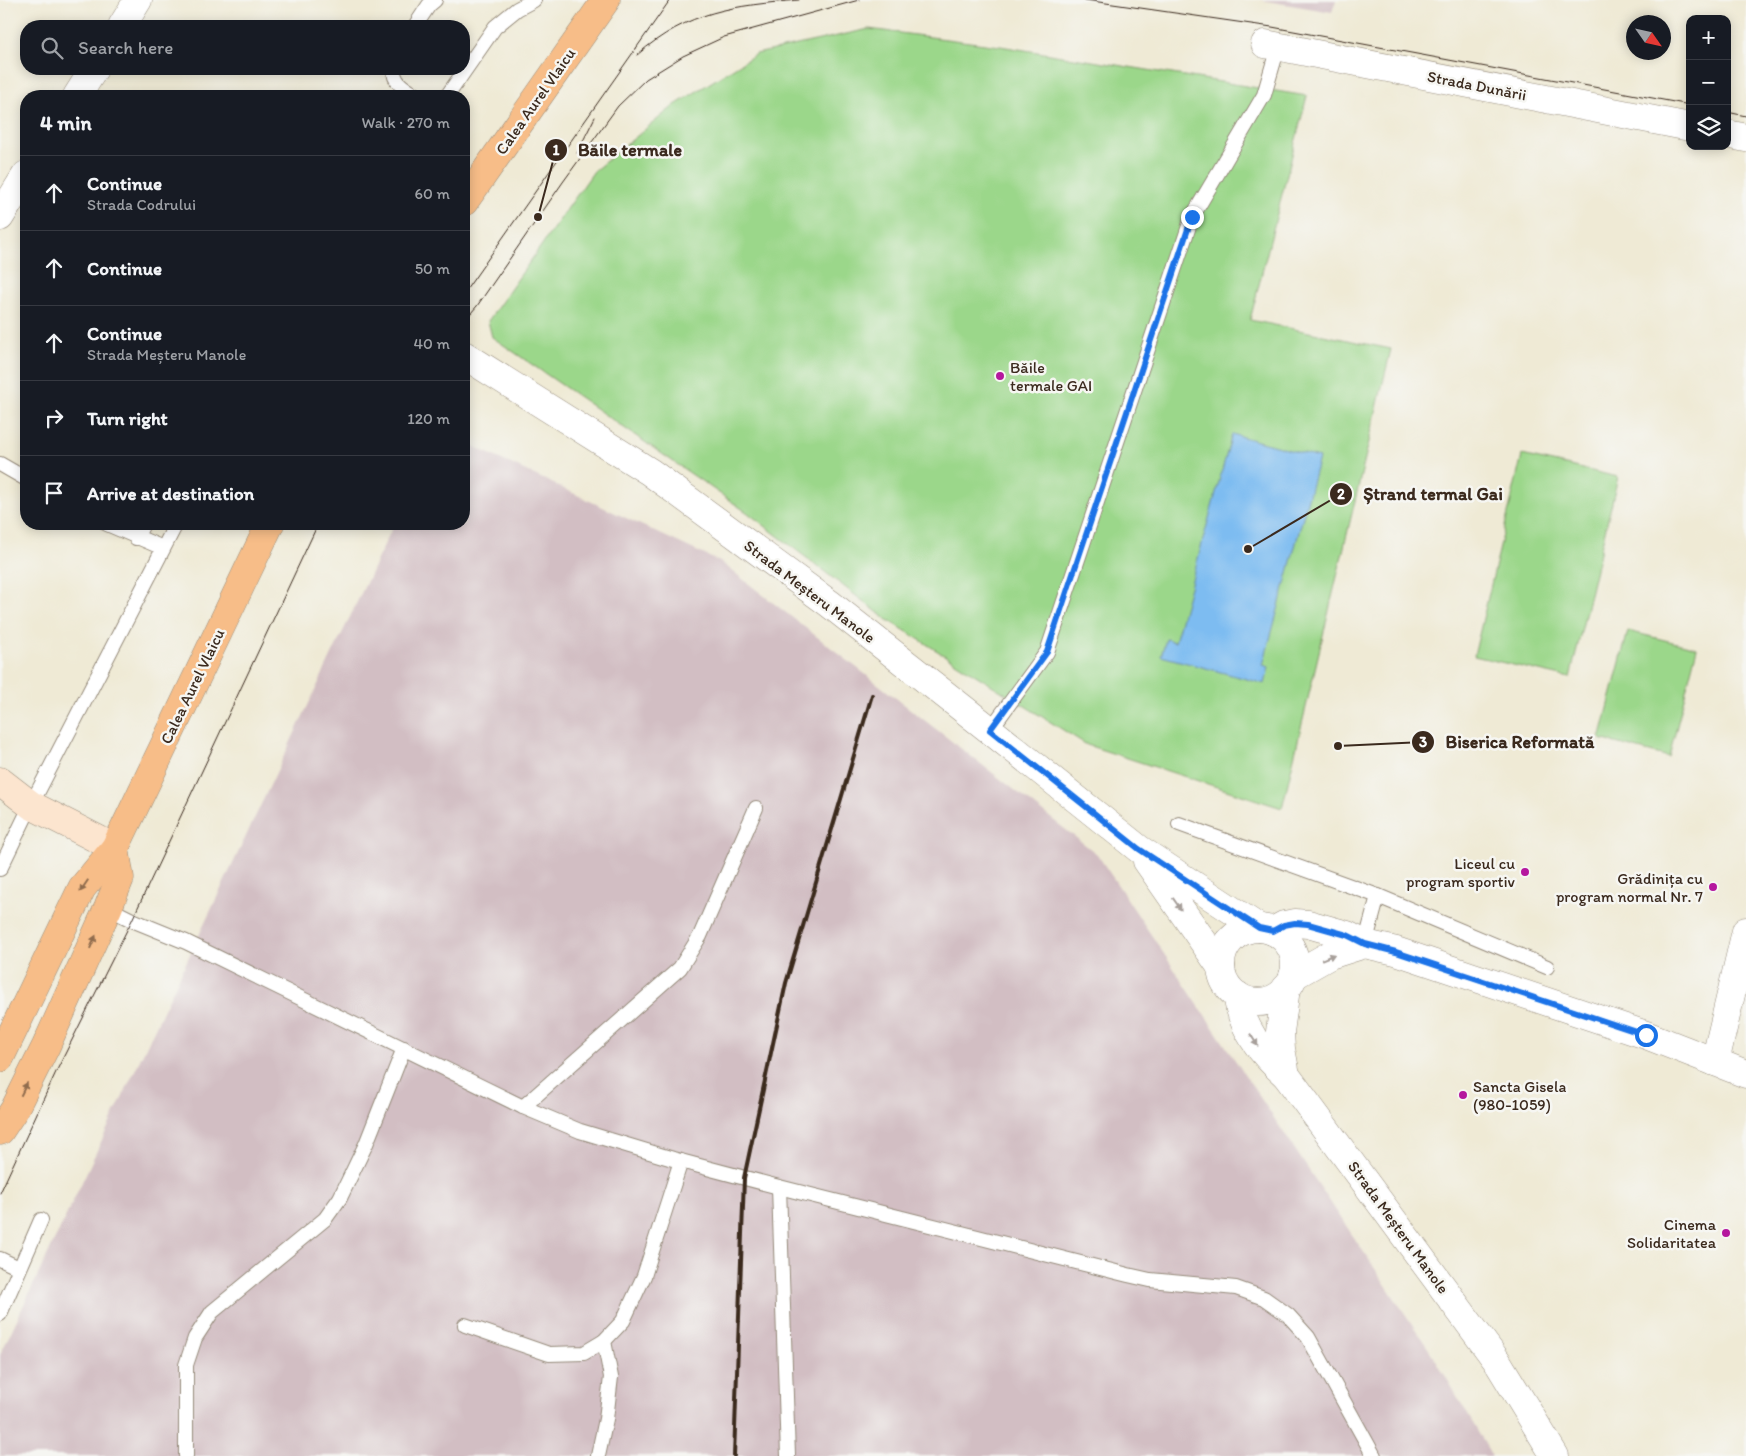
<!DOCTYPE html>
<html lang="en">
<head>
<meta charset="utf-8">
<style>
	:root { --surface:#171b24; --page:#20242c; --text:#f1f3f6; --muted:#9ea1a6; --line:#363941 }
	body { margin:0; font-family:Itim,sans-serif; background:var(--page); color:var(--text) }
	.controls { position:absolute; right:15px; top:15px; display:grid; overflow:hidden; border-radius:10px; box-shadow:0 2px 12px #0003 }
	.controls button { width:45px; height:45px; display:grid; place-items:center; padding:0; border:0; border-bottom:1px solid var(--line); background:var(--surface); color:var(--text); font:25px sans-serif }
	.compass { position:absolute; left:1626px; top:15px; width:45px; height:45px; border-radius:50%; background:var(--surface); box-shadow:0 2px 12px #0003; rotate:124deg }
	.stop { position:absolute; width:15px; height:15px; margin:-11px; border:4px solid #1a73e8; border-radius:50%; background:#fff }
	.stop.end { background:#1a73e8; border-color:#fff; box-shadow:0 1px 5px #0008 }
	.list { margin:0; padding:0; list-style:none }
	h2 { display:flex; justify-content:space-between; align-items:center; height:65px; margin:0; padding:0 20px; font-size:21px }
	h2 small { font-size:16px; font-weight:400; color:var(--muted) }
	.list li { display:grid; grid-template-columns:32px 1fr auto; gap:15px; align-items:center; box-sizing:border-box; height:75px; padding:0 20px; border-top:1px solid var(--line) }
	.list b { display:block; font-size:19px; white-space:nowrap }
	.list p { margin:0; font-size:16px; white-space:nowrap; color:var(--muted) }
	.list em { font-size:16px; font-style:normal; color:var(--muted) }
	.icon { flex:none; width:28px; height:28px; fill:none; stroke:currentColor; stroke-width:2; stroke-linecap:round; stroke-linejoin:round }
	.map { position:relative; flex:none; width:1746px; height:1456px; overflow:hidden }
	.search { position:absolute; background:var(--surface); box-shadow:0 2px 12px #0003; left:20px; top:20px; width:450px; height:55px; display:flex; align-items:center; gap:12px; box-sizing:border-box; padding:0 18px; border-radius:20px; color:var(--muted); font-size:19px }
	.panel { position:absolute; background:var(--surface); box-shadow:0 2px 12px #0003; left:20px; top:90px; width:450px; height:440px; border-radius:20px }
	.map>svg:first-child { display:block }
</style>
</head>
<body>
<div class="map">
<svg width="1746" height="1456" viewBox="0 0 1746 1456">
	<rect width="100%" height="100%" fill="#f6f6f2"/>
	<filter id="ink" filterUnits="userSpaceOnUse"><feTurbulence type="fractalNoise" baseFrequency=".02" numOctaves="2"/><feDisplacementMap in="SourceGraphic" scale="10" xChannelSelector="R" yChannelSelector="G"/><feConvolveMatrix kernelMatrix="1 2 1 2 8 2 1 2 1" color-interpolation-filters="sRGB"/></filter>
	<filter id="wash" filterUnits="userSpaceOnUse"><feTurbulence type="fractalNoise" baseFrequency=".0096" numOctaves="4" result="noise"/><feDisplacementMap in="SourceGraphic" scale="20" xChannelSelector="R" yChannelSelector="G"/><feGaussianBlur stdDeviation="1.12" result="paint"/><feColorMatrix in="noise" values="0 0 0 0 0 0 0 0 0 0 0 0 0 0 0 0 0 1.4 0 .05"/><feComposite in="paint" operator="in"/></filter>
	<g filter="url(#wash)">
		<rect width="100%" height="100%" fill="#efead5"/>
		<g fill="#d2bec3">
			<path d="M1261 0H1336L1332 12Z"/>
			<path d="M464 442 722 563 1097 854 1436 1360 1492 1456H0V1355L394 524H464Z"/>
		</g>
		<g fill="#9bd78a" stroke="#6b8054">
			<path d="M869 29 1000 46 1307 96 1250 320 1391 349 1282 808 1087 745 885 618 748 513 492 337 488 321 594 171 675 105 756 54Z"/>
			<path d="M1522 455 1618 477 1570 678 1474 656Z"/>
			<path d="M1628 631 1697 648 1669 757 1600 739Z"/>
		</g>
		<path fill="#7dbcf1" stroke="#5c7388" d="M1232 434 1319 458 1263 665 1269 667 1265 684 1161 656 1166 639 1175 642Z"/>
	</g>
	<g filter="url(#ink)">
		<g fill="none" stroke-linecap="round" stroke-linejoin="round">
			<g stroke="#958a7a" stroke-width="16">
				<g id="lane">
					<path d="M415 26 429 5 435 0"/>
					<path d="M394 69C393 83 406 89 417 96"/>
					<path d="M447 96 495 27 517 9 534 0"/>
					<path d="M0 464 26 479"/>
					<path d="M107 524 163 548"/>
					<path d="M136 538 143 524"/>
					<path d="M990 730 1047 652 1192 217 1264 95 1278 47"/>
					<path d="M1179 824 1378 896 1547 967"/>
					<path d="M0 869 31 805 176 524"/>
					<path d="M108 908 132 920 186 942 523 1107 580 1131 673 1159 779 1187 1128 1275 1150 1280 1236 1288 1264 1298 1288 1315 1308 1337 1374 1456"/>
					<path d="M1365 944 1378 896"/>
					<path d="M523 1107 680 968 700 936 756 808"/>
					<path d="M779 1187 788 1456"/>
					<path d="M0 1259 19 1268"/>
					<path d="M0 1314 41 1220"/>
					<path d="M465 1325 549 1354 584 1353 604 1341 623 1321 644 1276 681 1161"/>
					<path d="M186 1456V1365L195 1338 212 1312 325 1219 340 1198 366 1144 404 1048"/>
					<path d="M598 1456 606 1419 611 1377 604 1341"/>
				</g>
			</g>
			<g stroke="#958a7a" stroke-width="29">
				<g id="street">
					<path d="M122 26 138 0"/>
					<path d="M1265 44 1690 127"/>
					<path d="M77 96 94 69"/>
					<path d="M1727 134 1746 138"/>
					<path d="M0 217 26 175"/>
					<path d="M464 355 650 472 830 604 990 730 1139 849 1259 928"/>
					<path d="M1147 861 1221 967"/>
					<circle cx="1258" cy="965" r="37"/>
					<path d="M1273 931 1284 925 1295 923 1308 924 1347 935 1365 944 1396 951 1646 1035 1746 1074"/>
					<path d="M1293 976 1330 955 1365 944"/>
					<path d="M1286 988 1280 1032 1281 1049 1286 1075 1497 1361 1555 1456"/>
					<path d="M1237 995C1242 1029 1261 1053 1286 1075"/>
					<path d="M1715 1062 1746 931"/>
				</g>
			</g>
			<g stroke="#958a7a" stroke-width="29">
				<path id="secondary" d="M0 781 31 805 115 848"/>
			</g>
			<g stroke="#958a7a" stroke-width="29">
				<g id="primary">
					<path d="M464 202 606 0"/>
					<path d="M0 1058 82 888 115 848 270 524"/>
					<path d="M0 1131 14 1110 46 1046 108 908 120 878 115 848"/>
				</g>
			</g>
			<use href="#lane" stroke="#fff" stroke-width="14"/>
			<use href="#street" stroke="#fff" stroke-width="28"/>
			<use href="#secondary" stroke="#fce5cf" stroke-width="28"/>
			<use href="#primary" stroke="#f7bd88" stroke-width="28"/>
			<g stroke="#3b2a1e" stroke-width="1">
				<path d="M1085 0 1272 27 1690 105"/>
				<path d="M637 55C689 10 733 6 799 0"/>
				<path d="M1727 112 1746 116"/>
				<path d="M577 153 595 117"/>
				<path d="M464 293 670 0"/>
				<path d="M464 321 477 306 563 182 618 106 646 79 683 56 724 37 859 0"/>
				<path d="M0 1193 56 1072 132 920 318 524"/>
			</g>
			<path stroke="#3b2a1e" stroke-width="4" d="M734 1456 744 1178 786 983 872 695"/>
		</g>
		<defs><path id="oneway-solid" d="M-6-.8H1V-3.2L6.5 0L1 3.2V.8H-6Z" transform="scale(1.25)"/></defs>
		<g fill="#906c4e">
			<use href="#oneway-solid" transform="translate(84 886) rotate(124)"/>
			<use href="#oneway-solid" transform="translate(93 942) rotate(-66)"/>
			<use href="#oneway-solid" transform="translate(24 1089) rotate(-63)"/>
		</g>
		<g fill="#a79f9a">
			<use href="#oneway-solid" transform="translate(1177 904) rotate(55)"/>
			<use href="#oneway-solid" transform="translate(1328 957) rotate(-23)"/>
			<use href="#oneway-solid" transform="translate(1254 1040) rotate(58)"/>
		</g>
	</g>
	<g fill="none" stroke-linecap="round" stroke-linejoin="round" filter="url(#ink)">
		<path stroke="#1a73e8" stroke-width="6" d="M1192 217 1047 652 990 730 1139 849 1259 928 1273 931 1284 925 1295 923 1308 924 1347 935 1365 944 1396 952 1646 1035"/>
	</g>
	<g fill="#b5179e" stroke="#f6f6f2" stroke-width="2">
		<circle cx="1000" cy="376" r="5"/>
		<circle cx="1525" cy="872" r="5"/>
		<circle cx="1713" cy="887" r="5"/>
		<circle cx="1463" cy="1095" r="5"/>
		<circle cx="1726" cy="1233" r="5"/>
	</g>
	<g text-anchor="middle" stroke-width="5" stroke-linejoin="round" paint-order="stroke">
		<g font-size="16" fill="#3b2a1e" stroke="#f6f6f2">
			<text transform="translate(1477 85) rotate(11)" y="6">Strada Dunării</text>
			<text transform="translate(535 101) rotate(-55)" y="6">Calea Aurel Vlaicu</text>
			<text transform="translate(810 591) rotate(37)" y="6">Strada Meșteru Manole</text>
			<text transform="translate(192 686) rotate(-64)" y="6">Calea Aurel Vlaicu</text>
			<text transform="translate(1399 1227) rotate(54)" y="6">Strada Meșteru Manole</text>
		</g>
		<g font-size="16" fill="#3b2a1e" stroke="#f6f6f2" text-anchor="end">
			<text x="1010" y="373" text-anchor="start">Băile<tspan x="1010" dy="18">termale GAI</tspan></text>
			<text x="1515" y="869">Liceul cu<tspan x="1515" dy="18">program sportiv</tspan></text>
			<text x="1703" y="884">Grădinița cu<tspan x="1703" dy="18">program normal Nr. 7</tspan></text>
			<text x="1473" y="1092" text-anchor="start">Sancta Gisela<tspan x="1473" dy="18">(980-1059)</tspan></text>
			<text x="1716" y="1230">Cinema<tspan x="1716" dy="18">Solidaritatea</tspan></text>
		</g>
	</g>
	<path fill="none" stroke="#3b2a1e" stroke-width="2" d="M538 217L556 150M1248 549L1341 494M1338 746L1423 742"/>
	<g fill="#3b2a1e" stroke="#f6f6f2" stroke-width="2">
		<circle cx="538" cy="217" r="5"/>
		<circle cx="1248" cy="549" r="5"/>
		<circle cx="1338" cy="746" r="5"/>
		<circle cx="556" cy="150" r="12"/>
		<circle cx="1341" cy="494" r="12"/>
		<circle cx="1423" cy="742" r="12"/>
	</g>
	<g font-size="15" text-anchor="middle" font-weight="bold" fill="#fff">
		<text x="556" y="155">1</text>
		<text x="1341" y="499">2</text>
		<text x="1423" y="747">3</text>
	</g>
	<g font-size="18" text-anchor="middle" font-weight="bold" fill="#3b2a1e" stroke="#f6f6f2" stroke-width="5" stroke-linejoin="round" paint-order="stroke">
		<text x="630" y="156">Băile termale</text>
		<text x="1433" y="500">Ștrand termal Gai</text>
		<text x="1520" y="748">Biserica Reformată</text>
	</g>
</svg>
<div class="controls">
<button>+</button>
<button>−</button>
<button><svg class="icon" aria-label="layers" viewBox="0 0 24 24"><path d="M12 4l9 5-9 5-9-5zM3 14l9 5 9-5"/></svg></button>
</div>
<svg class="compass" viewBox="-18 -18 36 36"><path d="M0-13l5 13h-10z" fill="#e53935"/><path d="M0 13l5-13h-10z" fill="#9ea1a6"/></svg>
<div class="stop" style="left:1646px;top:1035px"></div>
<div class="stop end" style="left:1192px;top:217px"></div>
<div class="search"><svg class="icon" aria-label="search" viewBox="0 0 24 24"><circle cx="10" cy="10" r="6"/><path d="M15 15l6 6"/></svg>Search here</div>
<section class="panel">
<h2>4 min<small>Walk · 270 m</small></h2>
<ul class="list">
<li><svg class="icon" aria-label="ahead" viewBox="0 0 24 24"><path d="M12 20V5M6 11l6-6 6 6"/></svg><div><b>Continue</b><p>Strada Codrului</p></div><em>60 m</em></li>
<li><svg class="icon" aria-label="ahead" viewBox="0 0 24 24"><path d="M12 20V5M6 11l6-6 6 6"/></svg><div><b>Continue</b></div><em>50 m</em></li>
<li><svg class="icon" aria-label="ahead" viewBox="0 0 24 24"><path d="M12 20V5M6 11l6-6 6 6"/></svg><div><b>Continue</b><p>Strada Meșteru Manole</p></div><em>40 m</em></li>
<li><svg class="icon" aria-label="right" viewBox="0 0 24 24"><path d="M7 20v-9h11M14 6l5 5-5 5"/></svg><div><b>Turn right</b></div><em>120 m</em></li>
<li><svg class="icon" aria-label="arrive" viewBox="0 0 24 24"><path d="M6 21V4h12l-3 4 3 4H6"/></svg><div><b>Arrive at destination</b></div></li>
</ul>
</section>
</div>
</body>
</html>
